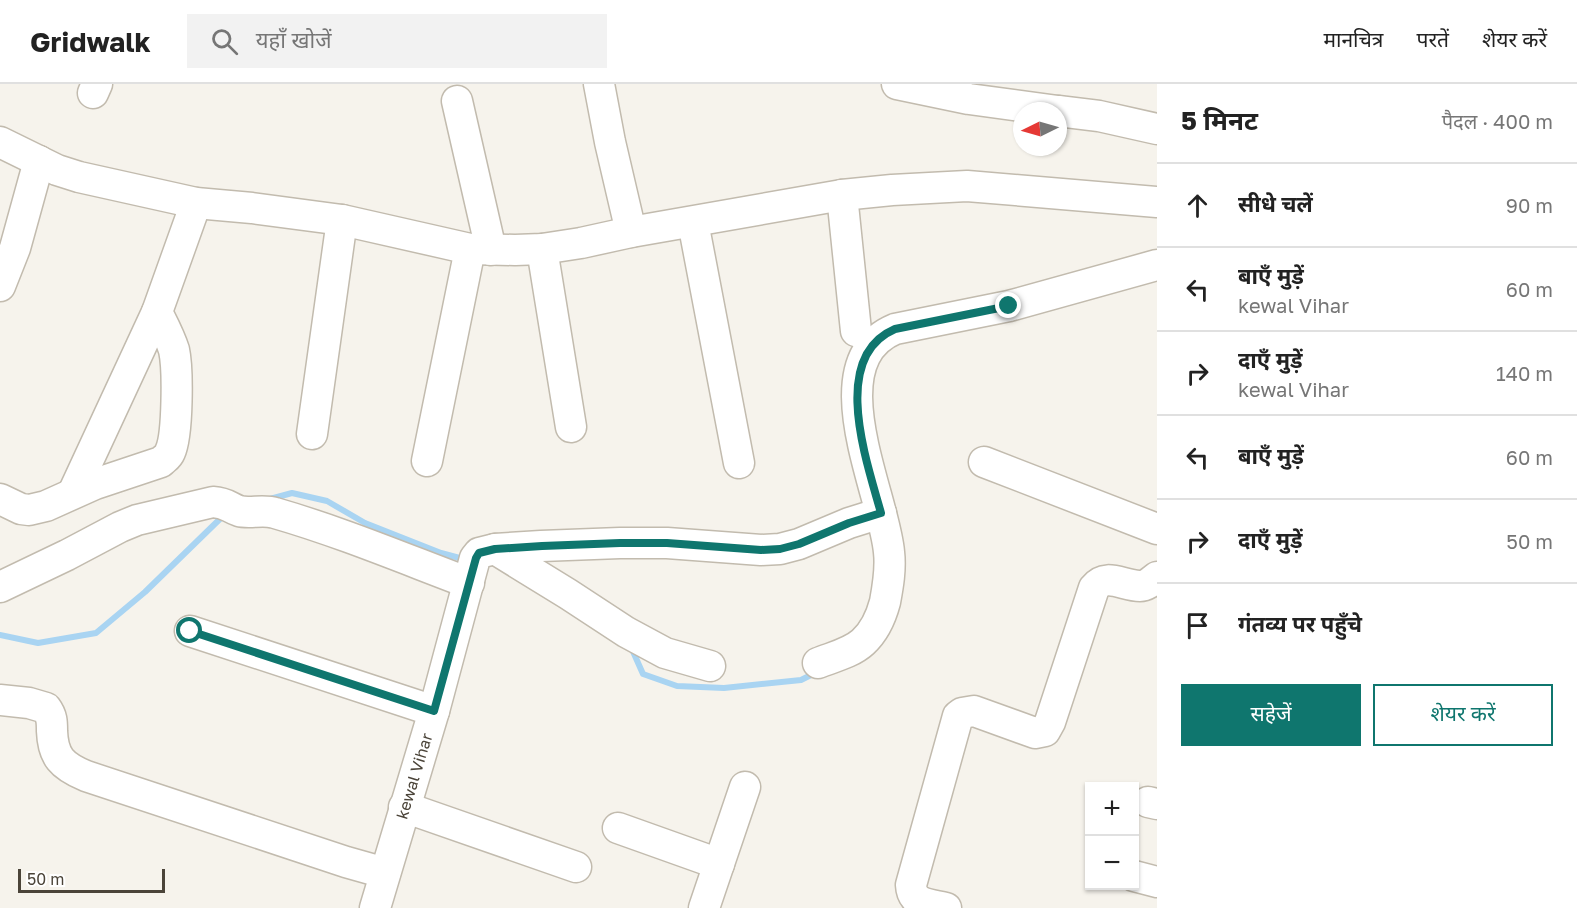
<!DOCTYPE html>
<html lang="hi">
<head>
<meta charset="utf-8">
<style>
	:root { --surface:#fff; --page:#f2f2f2; --text:#222; --muted:#767676; --line:#e0e0e0; --accent:#0f766e }
	body { margin:0; font-family:"Golos Text","Noto Sans Devanagari",sans-serif; background:var(--page); color:var(--text) }
	.controls { position:absolute; right:18px; bottom:18px; display:grid; overflow:hidden; border-radius:0px; box-shadow:0 2px 4px #0004 }
	.controls button { width:54px; height:54px; display:grid; place-items:center; padding:0; border:0; border-bottom:2px solid var(--line); background:var(--surface); color:var(--text); font:30px sans-serif }
	.compass { position:absolute; left:1013px; top:18px; width:54px; height:54px; border-radius:50%; background:var(--surface); box-shadow:0 2px 4px #0004; rotate:265deg }
	.scale { position:absolute; left:18px; bottom:15px; width:147px; box-sizing:border-box; padding-left:6px; border:3px solid #4b4439; border-top:0; font-size:16px; line-height:21px; white-space:nowrap; color:#4b4439; -webkit-text-stroke:4px #fff; paint-order:stroke }
	.stop { position:absolute; width:18px; height:18px; margin:-14px; border:4px solid #0f766e; border-radius:50%; background:#fff }
	.stop.end { background:#0f766e; border-color:#fff; box-shadow:0 2px 6px #0008 }
	.list { margin:0; padding:0; list-style:none }
	h2 { display:flex; justify-content:space-between; align-items:center; height:78px; margin:0; padding:0 24px; font-size:26px }
	h2 small { font-size:20px; font-weight:400; color:var(--muted) }
	.list li { display:grid; grid-template-columns:39px 1fr auto; gap:18px; align-items:center; box-sizing:border-box; height:84px; padding:0 24px; border-top:2px solid var(--line) }
	.list b { display:block; font-size:22px; white-space:nowrap }
	.list p { margin:0; font-size:20px; white-space:nowrap; color:var(--muted) }
	.list em { font-size:20px; font-style:normal; color:var(--muted) }
	.actions { display:flex; gap:12px; padding:18px 24px }
	.actions a { flex:1; padding:14px 0; border:2px solid var(--accent); border-radius:0px; text-align:center; font-size:21px; color:var(--accent) }
	.actions .main { background:var(--accent); color:#fff }
	.icon { flex:none; width:33px; height:33px; fill:none; stroke:currentColor; stroke-width:2; stroke-linecap:round; stroke-linejoin:round }
	.map { position:relative; flex:none; width:1157px; height:824px; overflow:hidden }
	header { display:flex; align-items:center; gap:36px; box-sizing:border-box; height:84px; padding:0 30px; background:var(--surface); border-bottom:2px solid var(--line) }
	header strong { font-size:28px }
	nav { display:flex; gap:33px; margin-inline-start:auto; font-size:21px }
	.search { width:420px; height:54px; background:var(--page); display:flex; align-items:center; gap:15px; box-sizing:border-box; padding:0 21px; border-radius:0px; color:var(--muted); font-size:22px }
	main { display:flex }
	aside { flex:1; background:var(--surface) }
	.map>svg:first-child { display:block }
</style>
</head>
<body>
<header>
<strong>Gridwalk</strong>
<div class="search"><svg class="icon" aria-label="search" viewBox="0 0 24 24"><circle cx="10" cy="10" r="6"/><path d="M15 15l6 6"/></svg>यहाँ खोजें</div>
<nav><a>मानचित्र</a><a>परतें</a><a>शेयर करें</a></nav>
</header>
<main>
<div class="map">
<svg width="1157" height="824" viewBox="0 0 1157 824">
	<rect width="100%" height="100%" fill="#f6f3ec"/>
	<g fill="none" stroke-linecap="round" stroke-linejoin="round">
		<g stroke="#a9d4f2" stroke-width="6">
			<path d="M270 415 292 409 327 417 365 439 441 469 467 476"/>
			<path d="M0 551 38 559 96 549 145 508 224 431"/>
			<path d="M631 563 643 590 677 602 724 604 801 596 815 589"/>
		</g>
		<g stroke="#c2bbae" stroke-width="33">
			<g id="minor">
				<path d="M599 0 610 58 631 148"/>
				<path d="M897 0 969 15 1058 27"/>
				<path d="M93 9 97 0"/>
				<path d="M457 17 491 166"/>
				<path d="M1058 27 1099 32 1157 45"/>
				<path d="M0 58 57 86 79 93 196 119 252 124 342 136 470 165 515 166 542 165 581 159 631 148 842 111 892 106 967 102 1157 118"/>
				<path d="M842 111 856 247"/>
				<path d="M693 138 739 379"/>
				<path d="M542 165 571 343"/>
				<path d="M0 202 15 164 39 77"/>
				<path d="M312 350 342 136"/>
				<path d="M427 377 470 165"/>
				<path d="M984 378 1157 445"/>
				<path d="M73 409 157 228"/>
				<path d="M0 415 21 425 29 426 46 422 95 400 161 378C165 374 168 373 170 368 178 351 178 284 174 266 170 253 163 240 157 228L196 119"/>
				<path d="M495 465 568 510 626 548 665 569 710 582"/>
				<path d="M0 503 67 471 120 443 137 436 213 418C227 419 228 423 239 427 250 430 263 425 275 429 341 448 405 475 469 499"/>
				<path d="M190 547 434 627"/>
				<path d="M818 579C833 573 851 569 863 558 875 547 881 533 885 518 888 502 891 485 889 468 884 410 816 278 895 245L1009 222 1157 181"/>
				<path d="M0 616 29 619 46 624C52 632 52 638 52 647 53 673 62 682 86 692L346 778 385 789"/>
				<path d="M1148 718 1157 720"/>
				<path d="M404 723 576 783"/>
				<path d="M618 744 719 780"/>
				<path d="M1134 792 1157 798"/>
				<path d="M375 824 434 627 475 474 479 469 495 465 541 462 620 459H667L761 466 780 465 799 460 849 439 881 429"/>
				<path d="M704 824 745 703"/>
				<path d="M946 824C929 820 912 821 911 801L958 632 962 629 974 627 1035 649 1045 647 1050 638 1094 504C1106 488 1123 502 1140 502 1146 502 1152 497 1157 493"/>
			</g>
		</g>
		<use href="#minor" stroke="#fff" stroke-width="30"/>
	</g>
	<g fill="none" stroke-linecap="round" stroke-linejoin="round">
		<path stroke="#0f766e" stroke-width="8" d="M190 547 434 627 476 474 479 469 495 465 542 462 620 459H667L761 466 780 465 799 460 849 439 881 429C867 378 829 273 895 245L1009 222"/>
	</g>
	<g text-anchor="middle" stroke-width="6" stroke-linejoin="round" paint-order="stroke">
		<g font-size="16" fill="#4b4439" stroke="#fff">
			<text transform="translate(414 692) rotate(-73)" y="6">kewal Vihar</text>
		</g>
	</g>
</svg>
<div class="controls">
<button>+</button>
<button>−</button>
</div>
<svg class="compass" viewBox="-18 -18 36 36"><path d="M0-13l5 13h-10z" fill="#e53935"/><path d="M0 13l5-13h-10z" fill="#767676"/></svg>
<div class="scale">50 m</div>
<div class="stop" style="left:190px;top:547px"></div>
<div class="stop end" style="left:1009px;top:222px"></div>
</div>
<aside>
<h2>5 मिनट<small>पैदल · 400 m</small></h2>
<ul class="list">
<li><svg class="icon" aria-label="ahead" viewBox="0 0 24 24"><path d="M12 20V5M6 11l6-6 6 6"/></svg><div><b>सीधे चलें</b></div><em>90 m</em></li>
<li><svg class="icon" aria-label="left" viewBox="0 0 24 24"><path d="M17 20v-9H6M10 6l-5 5 5 5"/></svg><div><b>बाएँ मुड़ें</b><p>kewal Vihar</p></div><em>60 m</em></li>
<li><svg class="icon" aria-label="right" viewBox="0 0 24 24"><path d="M7 20v-9h11M14 6l5 5-5 5"/></svg><div><b>दाएँ मुड़ें</b><p>kewal Vihar</p></div><em>140 m</em></li>
<li><svg class="icon" aria-label="left" viewBox="0 0 24 24"><path d="M17 20v-9H6M10 6l-5 5 5 5"/></svg><div><b>बाएँ मुड़ें</b></div><em>60 m</em></li>
<li><svg class="icon" aria-label="right" viewBox="0 0 24 24"><path d="M7 20v-9h11M14 6l5 5-5 5"/></svg><div><b>दाएँ मुड़ें</b></div><em>50 m</em></li>
<li><svg class="icon" aria-label="arrive" viewBox="0 0 24 24"><path d="M6 21V4h12l-3 4 3 4H6"/></svg><div><b>गंतव्य पर पहुँचे</b></div></li>
</ul>
<div class="actions"><a class="main">सहेजें</a><a>शेयर करें</a></div>
</aside>
</main>
</body>
</html>
